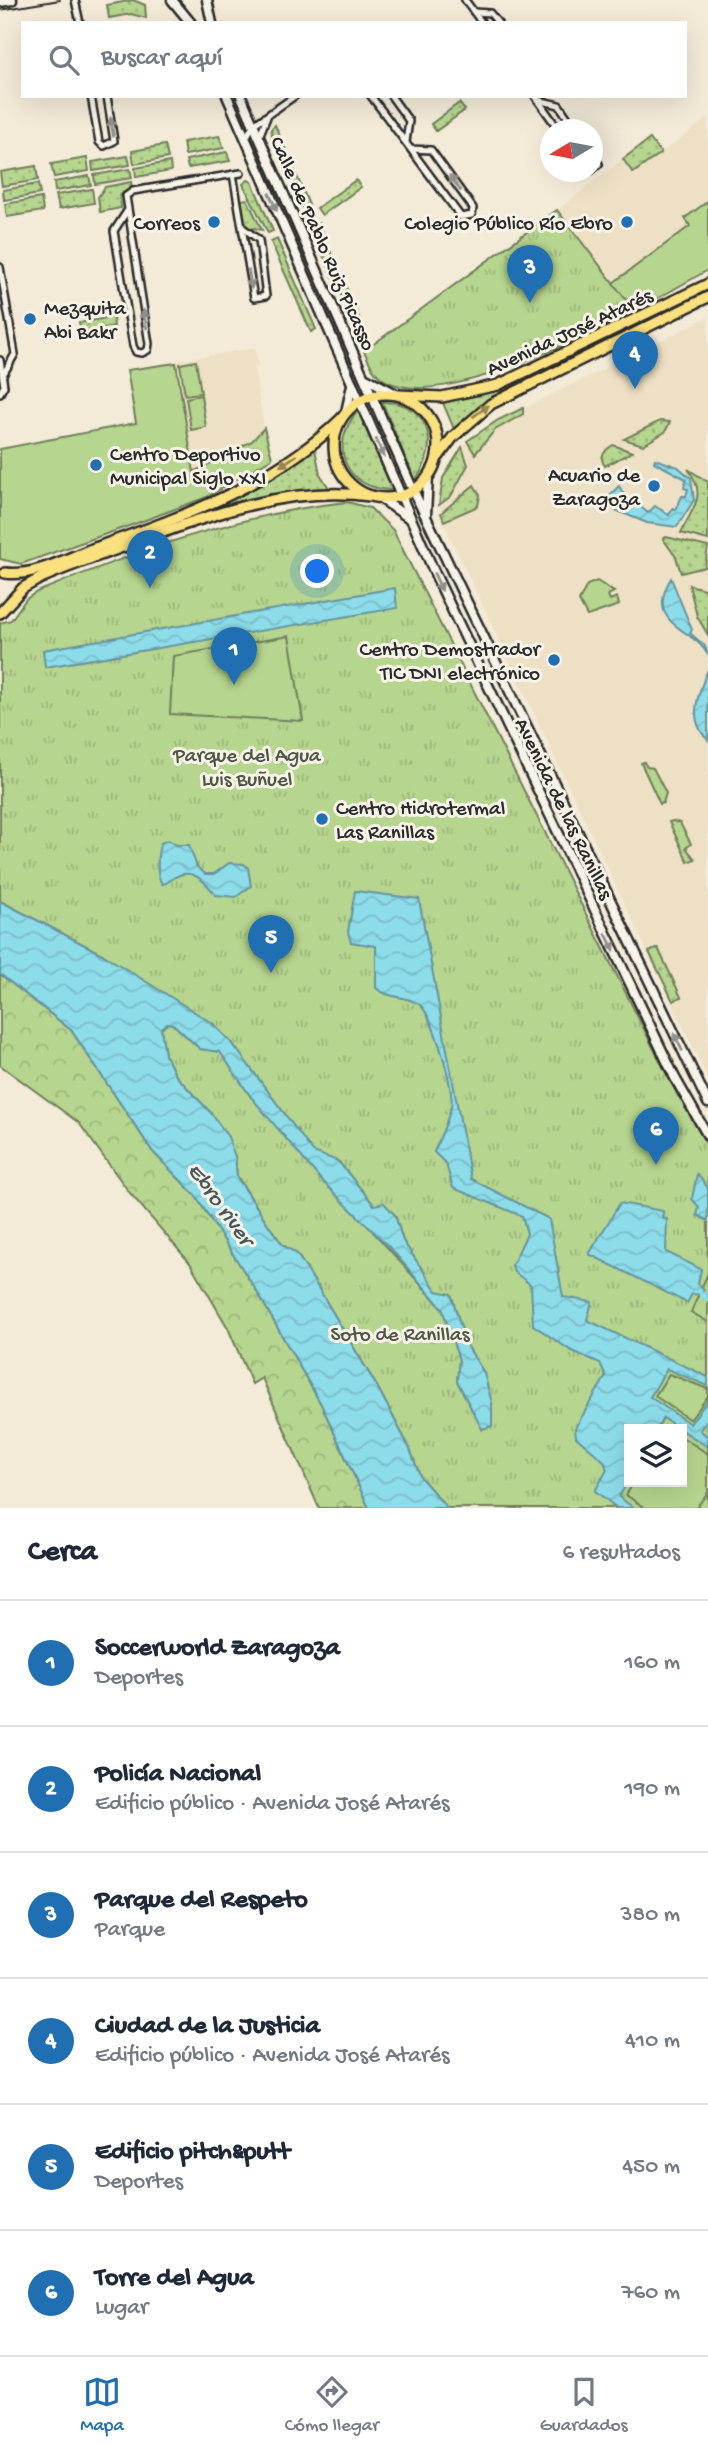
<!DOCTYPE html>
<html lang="es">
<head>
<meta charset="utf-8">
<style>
	:root { --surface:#fff; --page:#f2f2f3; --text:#1f2937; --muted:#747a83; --line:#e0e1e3; --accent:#1f6fb2 }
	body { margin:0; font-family:"Gochi Hand",sans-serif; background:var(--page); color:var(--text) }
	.controls { position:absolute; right:21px; bottom:21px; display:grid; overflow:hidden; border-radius:0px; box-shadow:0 7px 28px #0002 }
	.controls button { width:63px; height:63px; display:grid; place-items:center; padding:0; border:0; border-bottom:2px solid var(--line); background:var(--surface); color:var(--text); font:35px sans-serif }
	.compass { position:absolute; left:540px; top:119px; width:63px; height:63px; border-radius:50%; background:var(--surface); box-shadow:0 7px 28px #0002; rotate:260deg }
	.you { position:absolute; left:318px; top:572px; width:24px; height:24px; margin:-18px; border:5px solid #fff; border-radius:50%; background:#1a73e8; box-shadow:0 0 0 10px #1a73e833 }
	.badge { display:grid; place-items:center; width:46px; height:46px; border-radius:50%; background:var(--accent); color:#fff; font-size:23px; font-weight:700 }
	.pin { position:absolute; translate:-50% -58px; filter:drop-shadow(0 2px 4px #0008) }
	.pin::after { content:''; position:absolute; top:37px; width:24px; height:21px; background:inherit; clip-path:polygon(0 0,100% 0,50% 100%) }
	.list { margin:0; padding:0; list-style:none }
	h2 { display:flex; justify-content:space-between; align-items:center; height:91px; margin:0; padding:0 28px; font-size:30px }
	h2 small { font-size:23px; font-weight:400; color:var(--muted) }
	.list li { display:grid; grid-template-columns:46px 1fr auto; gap:21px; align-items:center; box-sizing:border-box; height:126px; padding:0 28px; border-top:2px solid var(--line) }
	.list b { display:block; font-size:26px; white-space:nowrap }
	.list p { margin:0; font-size:23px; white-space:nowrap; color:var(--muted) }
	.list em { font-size:23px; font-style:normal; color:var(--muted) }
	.icon { flex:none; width:38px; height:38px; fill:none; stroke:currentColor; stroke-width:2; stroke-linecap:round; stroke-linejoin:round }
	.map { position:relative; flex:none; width:708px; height:1508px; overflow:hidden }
	.search { position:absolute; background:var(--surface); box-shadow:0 7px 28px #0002; left:21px; right:21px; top:21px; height:77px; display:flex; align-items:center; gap:18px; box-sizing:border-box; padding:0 24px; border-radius:0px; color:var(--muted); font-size:26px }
	.sheet { height:847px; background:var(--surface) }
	nav { display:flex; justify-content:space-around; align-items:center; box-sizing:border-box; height:98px; border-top:2px solid var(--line); background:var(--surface); font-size:19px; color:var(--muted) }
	nav a { display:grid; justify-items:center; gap:4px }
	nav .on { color:var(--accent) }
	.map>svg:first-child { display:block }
</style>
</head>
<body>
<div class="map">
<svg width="708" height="1508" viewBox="0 0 708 1508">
	<defs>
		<pattern id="grass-dots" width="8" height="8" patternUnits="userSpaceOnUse" patternTransform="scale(1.75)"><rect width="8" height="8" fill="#b6d58e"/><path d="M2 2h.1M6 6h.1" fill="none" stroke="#9db77b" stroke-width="1.8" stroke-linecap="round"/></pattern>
		<pattern id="forest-crowns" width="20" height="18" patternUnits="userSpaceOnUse" patternTransform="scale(1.75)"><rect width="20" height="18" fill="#b6d58e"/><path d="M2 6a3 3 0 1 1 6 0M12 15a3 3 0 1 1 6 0" fill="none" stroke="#9db77b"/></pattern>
		<pattern id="park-tufts" width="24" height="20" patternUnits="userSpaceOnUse" patternTransform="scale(1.75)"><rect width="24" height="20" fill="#b6d58e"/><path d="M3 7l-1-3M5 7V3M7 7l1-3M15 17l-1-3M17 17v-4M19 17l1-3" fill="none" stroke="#9db77b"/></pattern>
		<pattern id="water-waves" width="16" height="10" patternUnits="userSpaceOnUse" patternTransform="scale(1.75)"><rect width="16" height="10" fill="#8ddcea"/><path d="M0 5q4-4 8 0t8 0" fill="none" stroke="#7abdc9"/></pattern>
	</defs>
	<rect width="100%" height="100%" fill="#f3ead8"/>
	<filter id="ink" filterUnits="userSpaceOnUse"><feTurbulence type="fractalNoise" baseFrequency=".0143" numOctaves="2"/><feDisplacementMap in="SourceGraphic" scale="14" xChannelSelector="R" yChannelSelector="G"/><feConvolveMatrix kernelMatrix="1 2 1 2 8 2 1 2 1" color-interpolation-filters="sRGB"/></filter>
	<g filter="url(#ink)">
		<g fill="#eee0c4">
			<path d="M708 118V201L686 217 691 225 613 283 557 210 623 159 634 173Z"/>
			<path d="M708 317V1079L443 522 438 496 452 461 466 443 499 421Z"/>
			<path d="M255 348 258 367 254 368 264 428 252 441 194 472 175 361Z"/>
		</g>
		<g fill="url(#grass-dots)" stroke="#70805c" stroke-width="2">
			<path d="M133 0 145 5 146 18 131 14 109 18 107 5Z"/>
			<path d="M459 103 465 110 436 131 431 124Z"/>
			<path d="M275 125 310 207 307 217 272 135 271 129Z"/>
			<path d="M219 136 224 148 185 155 183 142Z"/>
			<path d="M650 139 661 153 633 173 623 159Z"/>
			<path d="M165 145 168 158 134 164 132 151Z"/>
			<path d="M227 152 230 161 188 168 186 160Z"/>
			<path d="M128 156 130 165 93 171 92 162Z"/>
			<path d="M87 158 89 171 54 177 51 164Z"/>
			<path d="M170 162 171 171 136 177 135 168Z"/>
			<path d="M36 166 38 180 2 186 0 172Z"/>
			<path d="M130 169 132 178 95 184 94 175Z"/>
			<path d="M89 176 91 185 55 191 54 182Z"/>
			<path d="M248 180 252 182 273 231 268 233 243 184Z"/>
			<path d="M356 180 361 187 322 215 317 208Z"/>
			<path d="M131 182 132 187 120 195 121 208 100 212 98 197 105 187Z"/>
			<path d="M38 184 40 194 4 200 3 190Z"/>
			<path d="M92 189 94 203 59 209 56 195Z"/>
			<path d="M41 198 43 211 7 217 5 204Z"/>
			<path d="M247 199 262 230 246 227 241 200Z"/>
			<path d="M319 223 339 273 333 277 312 230Z"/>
			<path d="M277 239 316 329 311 332 271 242Z"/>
			<path d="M342 278 368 338 361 343 336 283Z"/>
			<path d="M113 317 114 326 81 332 79 323Z"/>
			<path d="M532 375 533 379 496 397 454 429 443 403 495 391Z"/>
			<path d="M382 402C429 400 442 447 415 480Z"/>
			<path d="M523 408V414L495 430 475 454 467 441 498 420Z"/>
			<path d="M358 411 393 490C345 490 327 446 358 411Z"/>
			<path d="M660 421 670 422 665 432 643 445 624 439Z"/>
			<path d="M613 445 632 452 605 466C598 457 605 450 613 445Z"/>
			<path d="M462 447 468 465 451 496 439 505 443 478Z"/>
			<path d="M315 449 320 474 329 488 275 494 220 506 272 479Z"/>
			<path d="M688 469 708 482V540L681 533C692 507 708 497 688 469Z"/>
			<path d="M474 485 480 495 478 506 444 521 441 513Z"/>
			<path d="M666 537 708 547 705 567 681 573 676 557 663 539Z"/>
			<path d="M689 585 708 590V635L697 616Z"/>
			<path d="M658 948 681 997 673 1001 649 952Z"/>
		</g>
		<path fill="url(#forest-crowns)" stroke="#70805c" stroke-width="2" d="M0 974 71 1030 153 1152 195 1195 256 1290 321 1404 369 1508H319L262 1378 252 1384 228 1328 190 1263 129 1192 79 1123 0 1065Z"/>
		<g fill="url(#park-tufts)" stroke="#70805c" stroke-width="2" fill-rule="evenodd">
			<path d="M557 210 635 311C583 336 441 411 386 381 374 375 369 362 364 351Z"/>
			<path d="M347 502 370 508 393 530 670 1081 708 1147V1508H447L421 1478 409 1447 379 1390 317 1286 297 1254 283 1245 269 1226 237 1176 235 1157 211 1113 176 1076 165 1055 161 1029 168 1023 173 1024 200 1049 220 1051 251 1097 442 1308 459 1360 457 1381 482 1428 484 1373 466 1344 451 1294 437 1292 403 1241 395 1215 374 1205 338 1161 313 1153 232 1043 102 954 0 901V623L11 620 26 599 37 592C135 552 241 513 347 502ZM629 1429H682V1482H629Z"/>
		</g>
		<g fill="#b6d58e" stroke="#70805c" stroke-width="2">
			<path d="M708 201V270L635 311 613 283 690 226 685 218Z"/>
			<path d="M196 361 201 393 185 395 180 364Z"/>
			<path d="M176 363 194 472 252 441 264 428 272 458 207 497 140 522 21 564 0 559V449L136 423 127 370Z"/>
			<path d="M201 395 206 427 191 430 186 398Z"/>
			<path d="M597 581 614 592 608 595 610 600 617 597 619 605 587 616 579 601 587 585Z"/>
			<path d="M289 636 303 721 170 714 173 656Z"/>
			<path d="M644 762 647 767 653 768 666 793 663 803 660 804 641 763Z"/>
			<path d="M673 821 680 823 691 844 686 848 695 859 688 862 669 822Z"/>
			<path d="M708 1273V1322L691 1312Z"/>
			<path d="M669 1374 708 1389V1396L690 1420 655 1396Z"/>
			<path d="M682 1437 708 1454V1492L696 1508H645L626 1495 634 1482H682Z"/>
		</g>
		<g fill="url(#water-waves)" stroke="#66959e" stroke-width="2">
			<path d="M655 459 678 467 691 478 694 500 677 527 647 523 608 507V497L619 486 628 502 632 500 648 513 655 506 669 515 673 508 676 510 682 496H686L688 489 684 488 686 479 654 462Z"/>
			<path d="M671 578 692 630 690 633 705 646 708 655C694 627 643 626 671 578Z"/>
			<path d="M395 588 397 608 45 667 43 650Z"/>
			<path d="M708 669V740C686 718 699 693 708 669Z"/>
			<path d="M168 840 177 845H189L197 867 205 874H214L229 863 244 864 248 868 251 886 236 897 216 895C207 884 194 868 177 876 170 879 170 883 162 884 156 876 157 851 161 843Z"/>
			<path d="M355 891 419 899 471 1179 549 1219 563 1297 592 1302 587 1320 708 1377V1386L667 1369 650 1397 690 1424 708 1400V1418L700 1430 708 1437V1447L663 1418 657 1429H629V1479L619 1497 634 1508H617L595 1491 607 1470 604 1461 576 1437 575 1428 606 1376 600 1363 570 1350 533 1325 531 1285 514 1272 512 1265 527 1234 522 1216 453 1188 446 1164 434 1152C440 1137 448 1122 451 1106 455 1090 433 1015 420 1005 407 995 388 999 376 988V946L351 942 348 932Z"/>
			<path d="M0 901 102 954 212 1023 232 1043 313 1152 338 1161 374 1205 384 1203 395 1215 403 1241 437 1291 451 1294 466 1344 484 1373 492 1403V1426L482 1429 457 1381 459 1360 442 1308 391 1249 321 1180 251 1097 220 1052 200 1049 173 1024 167 1023 161 1028 165 1055 176 1076 211 1113 228 1137 235 1157 237 1177 269 1226 283 1245 297 1254 317 1286 379 1390 409 1447 421 1478 447 1508H369L321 1404 256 1290 195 1195 153 1152 71 1030 0 974Z"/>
			<path d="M697 1174 708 1188V1221L697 1215 699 1207 692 1199Z"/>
			<path d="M620 1203 663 1211 662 1218 667 1219 666 1252 701 1269 698 1284 704 1289 702 1295 692 1294 687 1303 589 1254Z"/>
		</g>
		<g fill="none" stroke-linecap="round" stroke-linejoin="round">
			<path stroke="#8ddcea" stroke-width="6" d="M702 1295 708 1298"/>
			<g stroke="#2b2b2b" stroke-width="10">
				<g id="minor">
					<path d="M75 0 80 23"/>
					<path d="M465 0 482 23"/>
					<path d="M474 12 490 13 498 23"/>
					<path d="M91 96 99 142 104 146 114 141 107 96"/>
					<path d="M371 96 461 217 472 215 473 208 431 150 411 149"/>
					<path d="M391 96 409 121 406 142"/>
					<path d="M535 96 559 130"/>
					<path d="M538 100 559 105 576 130"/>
					<path d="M259 137 267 117"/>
					<path d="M246 138 253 125 295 96"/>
					<path d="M592 152 599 164 592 170"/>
					<path d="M233 174 254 298 266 296 259 240 242 227"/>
					<path d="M127 211 114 231 133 346 136 352 142 353 148 350 149 344 126 196 133 191 241 173"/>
					<path d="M0 267 15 354 3 375"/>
					<path d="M0 360 4 386 0 393"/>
				</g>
			</g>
			<g stroke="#2b2b2b" stroke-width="13">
				<g id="secondary">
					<path d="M172 0 191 23"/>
					<path d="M207 0 212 23"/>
					<path d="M0 2 12 0"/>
					<path d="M227 96 436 576 675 1078 708 1136"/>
					<path d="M241 96 413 490 708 1103"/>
					<path d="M364 377 398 395"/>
					<path d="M346 412 352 385"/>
					<path d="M380 498 409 518"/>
					<path d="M426 515 428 476"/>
				</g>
			</g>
			<g stroke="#2b2b2b" stroke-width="14">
				<g id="primary">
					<circle cx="386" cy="446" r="52"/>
					<path d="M398 395 442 397 498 385 708 284"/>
					<path d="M438 457 453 437 491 404 708 297"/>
					<path d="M5 573C34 577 65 559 92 549 181 517 272 486 341 419"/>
					<path d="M0 613 23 588 41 578C70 565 101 555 131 544 207 516 287 485 370 496"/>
				</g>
			</g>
			<use href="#minor" stroke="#f7f3e8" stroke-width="5"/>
			<use href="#secondary" stroke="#f7f3e8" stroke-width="8"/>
			<use href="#primary" stroke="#fbe080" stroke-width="9"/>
			<path stroke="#2b2b2b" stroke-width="2" d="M0 10 60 0"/>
		</g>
		<defs><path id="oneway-solid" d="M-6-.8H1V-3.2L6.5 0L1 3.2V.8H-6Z" transform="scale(1.75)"/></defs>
		<g fill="#918f8a">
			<use href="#oneway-solid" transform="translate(112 127) rotate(-99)"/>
			<use href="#oneway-solid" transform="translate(455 183) rotate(-126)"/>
			<use href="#oneway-solid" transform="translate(273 202) rotate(66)"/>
			<use href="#oneway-solid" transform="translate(250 279) rotate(81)"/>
			<use href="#oneway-solid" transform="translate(145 319) rotate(-100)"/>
			<use href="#oneway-solid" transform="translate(380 448) rotate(66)"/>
			<use href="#oneway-solid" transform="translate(438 582) rotate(65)"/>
			<use href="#oneway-solid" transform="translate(610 942) rotate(64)"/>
			<use href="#oneway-solid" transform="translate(678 1042) rotate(-116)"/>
		</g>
		<g fill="#938656">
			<use href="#oneway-solid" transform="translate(481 411) rotate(-36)"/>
			<use href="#oneway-solid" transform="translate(288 461) rotate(146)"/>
		</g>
	</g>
	<g fill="#1f6fb2" stroke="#f7f3e8" stroke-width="2.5">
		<circle cx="214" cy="222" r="7"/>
		<circle cx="627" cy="222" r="7"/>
		<circle cx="30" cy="319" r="7"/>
		<circle cx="96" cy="465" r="7"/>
		<circle cx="654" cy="486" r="7"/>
		<circle cx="554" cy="660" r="7"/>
		<circle cx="322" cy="819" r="7"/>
	</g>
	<g text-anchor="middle" stroke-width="6" stroke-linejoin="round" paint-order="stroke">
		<g font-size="21" fill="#2b2b2b" stroke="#f7f3e8" text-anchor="end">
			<text x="200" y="229">Correos</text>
			<text x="613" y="229">Colegio Público Río Ebro</text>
			<text x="44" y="314" text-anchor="start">Mezquita<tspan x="44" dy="24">Abi Bakr</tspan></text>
			<text x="110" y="460" text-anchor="start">Centro Deportivo<tspan x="110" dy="24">Municipal Siglo XXI</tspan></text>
			<text x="640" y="481">Acuario de<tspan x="640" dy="24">Zaragoza</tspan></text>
			<text x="540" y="655">Centro Demostrador<tspan x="540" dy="24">TIC DNI electrónico</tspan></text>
			<text x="336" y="814" text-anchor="start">Centro Hidrotermal<tspan x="336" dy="24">Las Ranillas</tspan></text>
		</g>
		<g font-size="21" fill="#2b2b2b" stroke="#f7f3e8">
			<text transform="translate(324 243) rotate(66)" y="7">Calle de Pablo Ruiz Picasso</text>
			<text transform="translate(569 331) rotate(-25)" y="7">Avenida José Atarés</text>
			<text transform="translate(565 808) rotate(64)" y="7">Avenida de las Ranillas</text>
		</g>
		<g font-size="21" fill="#4e5644" stroke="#f7f3e8">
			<text x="247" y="761">Parque del Agua<tspan x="247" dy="24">Luis Buñuel</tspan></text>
			<text x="400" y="1340">Soto de Ranillas</text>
		</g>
		<g font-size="23" font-style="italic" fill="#44575b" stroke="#f7f3e8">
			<text transform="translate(222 1203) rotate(54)" y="8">Ebro river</text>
		</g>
	</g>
</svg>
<div class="controls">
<button><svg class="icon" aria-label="layers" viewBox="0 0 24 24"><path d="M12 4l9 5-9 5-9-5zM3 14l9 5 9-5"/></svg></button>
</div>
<svg class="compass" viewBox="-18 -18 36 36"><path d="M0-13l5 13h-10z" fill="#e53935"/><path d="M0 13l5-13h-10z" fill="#747a83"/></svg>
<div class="you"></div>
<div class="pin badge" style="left:234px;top:685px">1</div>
<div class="pin badge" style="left:150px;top:588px">2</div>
<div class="pin badge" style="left:530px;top:303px">3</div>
<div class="pin badge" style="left:635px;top:389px">4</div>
<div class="pin badge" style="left:271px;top:973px">5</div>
<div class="pin badge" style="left:656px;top:1165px">6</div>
<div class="search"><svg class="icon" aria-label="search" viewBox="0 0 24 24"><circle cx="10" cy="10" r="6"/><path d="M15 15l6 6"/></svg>Buscar aquí</div>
</div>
<section class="sheet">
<h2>Cerca<small>6 resultados</small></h2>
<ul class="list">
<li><span class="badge">1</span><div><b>Soccerworld Zaragoza</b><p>Deportes</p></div><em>160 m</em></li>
<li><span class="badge">2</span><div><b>Policía Nacional</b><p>Edificio público · Avenida José Atarés</p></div><em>190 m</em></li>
<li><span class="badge">3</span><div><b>Parque del Respeto</b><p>Parque</p></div><em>380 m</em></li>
<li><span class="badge">4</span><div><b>Ciudad de la Justicia</b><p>Edificio público · Avenida José Atarés</p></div><em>410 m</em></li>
<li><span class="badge">5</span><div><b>Edificio pitch&amp;putt</b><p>Deportes</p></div><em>450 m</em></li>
<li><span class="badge">6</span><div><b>Torre del Agua</b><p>Lugar</p></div><em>760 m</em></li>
</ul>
</section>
<nav>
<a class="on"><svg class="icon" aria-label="map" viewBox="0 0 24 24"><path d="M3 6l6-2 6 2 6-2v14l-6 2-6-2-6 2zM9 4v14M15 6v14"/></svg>Mapa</a>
<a><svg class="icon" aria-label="directions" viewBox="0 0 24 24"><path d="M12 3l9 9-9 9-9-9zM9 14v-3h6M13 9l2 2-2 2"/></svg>Cómo llegar</a>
<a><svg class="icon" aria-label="saved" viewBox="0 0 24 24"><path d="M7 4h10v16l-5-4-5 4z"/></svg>Guardados</a>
</nav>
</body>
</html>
